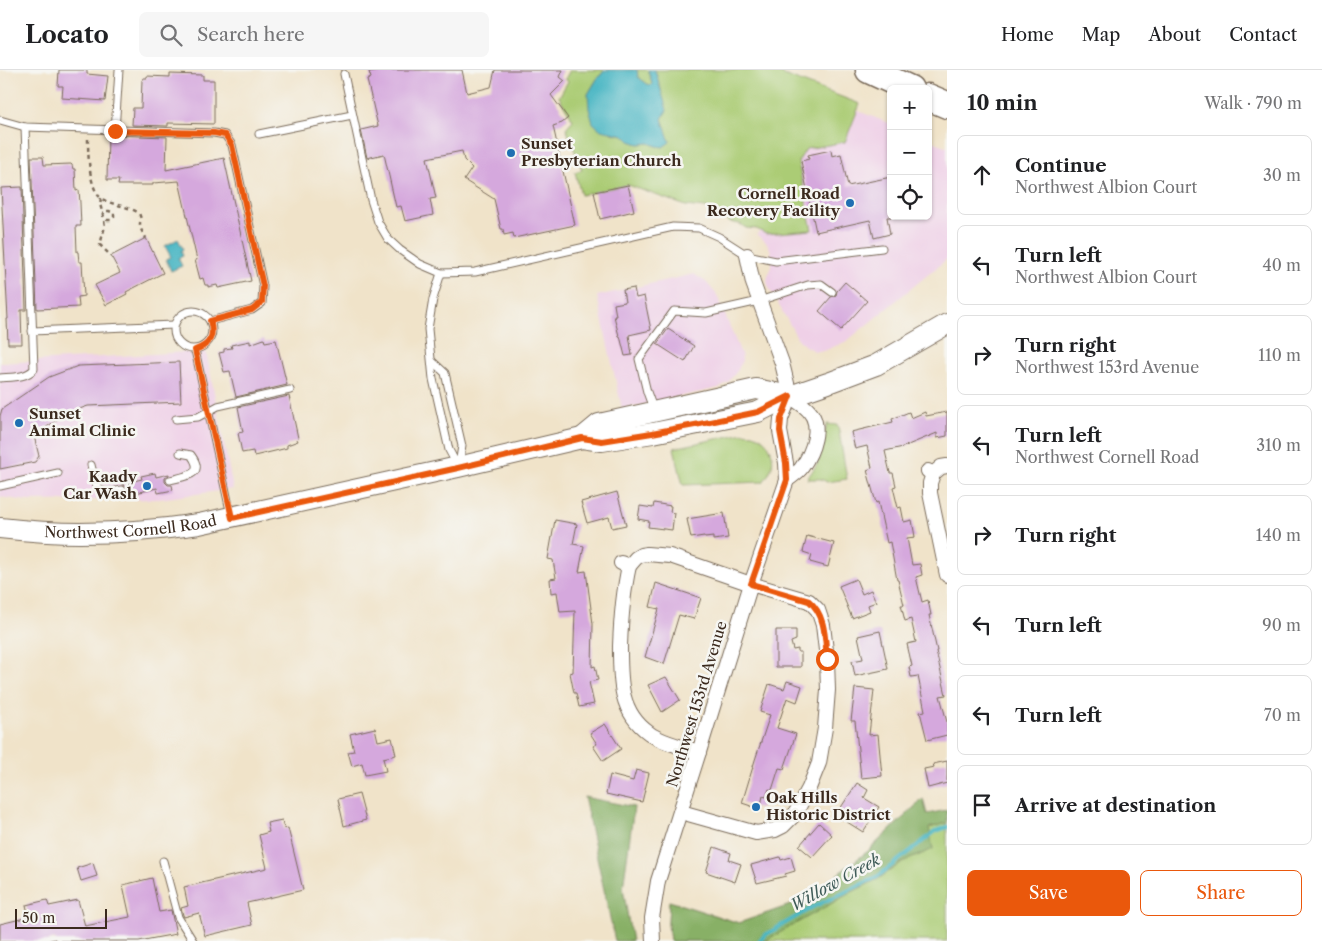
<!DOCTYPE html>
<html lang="en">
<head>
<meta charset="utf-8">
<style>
	:root { --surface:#fff; --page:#f6f6f6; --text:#202124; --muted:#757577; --line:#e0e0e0; --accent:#ea580c }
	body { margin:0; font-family:"Libre Caslon Text",serif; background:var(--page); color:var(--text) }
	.controls { position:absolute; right:15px; top:15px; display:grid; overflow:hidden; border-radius:8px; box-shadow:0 1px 4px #0004 }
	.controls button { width:45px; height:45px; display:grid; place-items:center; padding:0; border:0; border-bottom:1px solid var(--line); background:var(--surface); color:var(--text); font:25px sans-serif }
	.scale { position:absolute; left:15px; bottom:12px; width:92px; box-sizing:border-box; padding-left:5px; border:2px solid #3b2a1e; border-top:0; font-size:14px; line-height:18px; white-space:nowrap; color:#3b2a1e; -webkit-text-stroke:4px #f6f6f2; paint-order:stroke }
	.stop { position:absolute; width:15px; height:15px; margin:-11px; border:4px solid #ea580c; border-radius:50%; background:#fff }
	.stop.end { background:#ea580c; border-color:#fff; box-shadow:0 1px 5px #0008 }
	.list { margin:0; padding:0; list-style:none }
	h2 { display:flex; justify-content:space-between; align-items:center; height:65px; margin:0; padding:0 20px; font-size:21px }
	h2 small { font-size:16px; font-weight:400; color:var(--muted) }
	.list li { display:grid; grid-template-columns:32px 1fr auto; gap:15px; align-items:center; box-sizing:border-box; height:80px; margin:0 10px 10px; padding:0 10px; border:1px solid var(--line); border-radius:8px }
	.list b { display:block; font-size:19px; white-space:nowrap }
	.list p { margin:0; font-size:16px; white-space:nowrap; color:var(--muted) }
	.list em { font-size:16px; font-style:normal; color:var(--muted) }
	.actions { display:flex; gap:10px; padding:15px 20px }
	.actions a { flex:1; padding:11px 0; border:1px solid var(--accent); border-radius:8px; text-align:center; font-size:18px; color:var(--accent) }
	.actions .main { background:var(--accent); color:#fff }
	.icon { flex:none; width:28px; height:28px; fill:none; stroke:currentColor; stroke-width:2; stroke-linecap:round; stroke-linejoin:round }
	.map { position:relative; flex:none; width:947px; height:871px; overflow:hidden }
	header { display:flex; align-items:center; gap:30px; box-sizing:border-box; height:70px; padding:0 25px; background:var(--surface); border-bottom:1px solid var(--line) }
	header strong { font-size:24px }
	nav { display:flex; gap:28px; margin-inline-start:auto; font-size:18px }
	.search { width:350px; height:45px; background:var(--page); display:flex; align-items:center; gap:12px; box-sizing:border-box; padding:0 18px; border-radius:8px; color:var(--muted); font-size:19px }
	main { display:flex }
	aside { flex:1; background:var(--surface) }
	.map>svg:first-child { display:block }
</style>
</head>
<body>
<header>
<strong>Locato</strong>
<div class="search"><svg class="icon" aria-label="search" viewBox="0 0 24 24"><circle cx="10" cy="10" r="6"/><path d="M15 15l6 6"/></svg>Search here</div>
<nav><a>Home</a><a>Map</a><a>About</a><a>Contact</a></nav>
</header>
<main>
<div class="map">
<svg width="947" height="871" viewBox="0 0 947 871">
	<rect width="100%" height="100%" fill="#f6f6f2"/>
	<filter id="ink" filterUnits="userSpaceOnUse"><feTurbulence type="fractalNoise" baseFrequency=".02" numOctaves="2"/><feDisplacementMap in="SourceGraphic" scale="10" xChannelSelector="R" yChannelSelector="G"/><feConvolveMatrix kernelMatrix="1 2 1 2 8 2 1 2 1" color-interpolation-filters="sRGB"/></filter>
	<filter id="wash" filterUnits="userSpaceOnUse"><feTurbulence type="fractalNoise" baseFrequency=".0096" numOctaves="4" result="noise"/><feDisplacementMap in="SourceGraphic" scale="20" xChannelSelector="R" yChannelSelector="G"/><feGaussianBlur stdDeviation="1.12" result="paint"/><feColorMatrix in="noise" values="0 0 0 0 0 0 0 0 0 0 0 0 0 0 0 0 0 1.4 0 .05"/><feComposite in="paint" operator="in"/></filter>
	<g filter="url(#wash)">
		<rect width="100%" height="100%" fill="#f0e3c9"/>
		<g fill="#efd0e7">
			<path d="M858 41 891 54V146H928V69L947 77V189L847 271 824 281H815L805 276 798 269 768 216 767 210 772 193 771 181 767 173 757 164 761 161 766 164 812 160 798 92 806 79 845 72Z"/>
			<path d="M694 204 706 212 717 225 741 284 742 290 738 300 728 312 719 318 622 339 597 226Z"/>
			<path d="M206 281 233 419 159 429 28 431 0 427V293Z"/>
		</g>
		<g fill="#abcc74" stroke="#737b49">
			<path d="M570 0H605L597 9 588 24 611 63 624 65 630 71 639 74 649 73 657 76 666 59 662 49 661 19 655 0H771L860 34 845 72 806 79 798 92 812 160 766 164 757 159 746 158 740 154 729 152 714 139 686 136 628 115 581 125 575 102 582 100 566 58 573 50 559 27 568 11 565 9Z"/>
			<path d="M637 0H648L652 14 650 17 638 7Z"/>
			<path d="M827 354 836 355 838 356 847 409 827 412 821 409H807C812 401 819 393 821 384 824 374 824 364 827 354Z"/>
			<path d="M744 363C748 364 753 363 756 365 769 370 776 386 771 399 769 404 766 408 763 412L683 415 674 378Z"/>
			<path d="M923 729 929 758 947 753V871H670L668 854 669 831 739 853 802 831 867 782Z"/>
		</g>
		<g fill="#88b066" stroke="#626d42">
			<path d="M584 727 634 737 623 818 632 871H615Z"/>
			<path d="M923 729 927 744 947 740V753L929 758 933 779 901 793 878 809 850 823 765 871H670L668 854 669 831 739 853 802 831 867 782Z"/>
		</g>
		<g fill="#47b5c3" stroke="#417070">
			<path d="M605 0H637L638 7 650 16 652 14 648 0H655L667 40 662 49 670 72 663 77 657 76 649 73 639 74 630 71 624 65 601 60 593 53 589 39 588 24 597 9Z"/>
			<path d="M178 169 183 179 181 181 183 186 178 188 182 196 171 201 166 189 171 187 165 176Z"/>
		</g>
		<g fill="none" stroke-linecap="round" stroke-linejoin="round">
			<path stroke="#47b5c3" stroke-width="4" d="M759 871 765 865 813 837 877 807 936 761 947 757"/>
		</g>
		<g id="blocks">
			<g fill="#d5a8dd">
				<path d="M59 0H87V4L108 6 105 31 62 28 63 16H58Z"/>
				<path d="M379 0H462L467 23 491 17 495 0H563L560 7 565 11 551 25 568 48 562 53 553 56 575 155 514 168 513 163 504 165 503 159H501L494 129 464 110 472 98 464 90 462 81 427 88 436 128 430 129 433 145 405 151 401 136 396 137 384 84 367 88 361 60 378 56 367 10 371 8 369 2Z"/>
				<path d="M170 4 203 5V10H214V54L168 53V56L132 55 133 38H141L142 10H143V8H147V6L170 7Z"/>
				<path d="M108 65 167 67 166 100 224 88 251 211 218 218 217 215 208 217V215H205L203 208 200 209 195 190H197L179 111 153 113V115H118L119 110H107Z"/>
				<path d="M831 80 832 86 841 84 848 116 891 107V147H887L890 164 874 168 870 150 816 162 801 91 809 89 808 85Z"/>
				<path d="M31 87H43L44 95 71 94 72 95 73 99H75L76 121 79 120 80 133 81 156H76L77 182H78L79 192H82L84 226 78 227 79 237 37 239Z"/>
				<path d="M628 115 634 141 600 149 594 122Z"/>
				<path d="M22 117 26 240H21L22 274H8L7 249H8L1 118Z"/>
				<path d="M146 168 163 203 126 222 127 224 106 235 95 215 120 203 111 186Z"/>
				<path d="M845 212 867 231 841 260 819 241 831 227 836 225 837 221Z"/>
				<path d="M634 218 636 228 644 226 651 260 629 265 632 285 625 286 620 266H619L614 246H616L614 234 625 232 623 220Z"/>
				<path d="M668 259 694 276 685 292 657 274Z"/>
				<path d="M264 269 265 272 276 270 287 315 236 327 230 301 224 302 219 283 224 282V279L232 278 231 275 250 271V274Z"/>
				<path d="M179 292 181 332 88 336 65 344 34 366 39 386 35 392 0 399V346L2 339 49 307 78 296Z"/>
				<path d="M289 326 298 368 297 369 298 371 287 375V378L275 381 254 386 253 381 242 383 238 363 243 362 238 337Z"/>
				<path d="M909 342 911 348 925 342 926 346 947 342V366L937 368V363L903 377 885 381 890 403H893L896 416 893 417 898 438 901 437 904 452 912 450 915 467 907 468 912 495 920 494 922 505 916 507 922 532 928 530 931 545H929L937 581H936L946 625 940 626 947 652V665L927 670 920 642 925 641 918 606 911 607 909 597 912 596 907 574 916 572 911 549 905 551 901 535H904L898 510H897L890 472 887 473 878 432 876 433 867 400 872 398 867 376 855 379 851 362 893 352 892 349Z"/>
				<path d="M155 403 156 407 169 404V405L165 408V412L168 415H172L173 420 158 423 157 418 123 426 127 422V419L124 415 121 414 142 409 141 406Z"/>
				<path d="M617 422 626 455 612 458 609 447 587 453 581 432Z"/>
				<path d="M654 433 671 436 670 442 674 443 672 460 648 457 649 451 638 449 640 436 653 438Z"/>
				<path d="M724 443 728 468 713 470V467L705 468 704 466 691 468 687 449Z"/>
				<path d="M555 450 577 454 573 474 584 476 579 502 586 501 593 554 592 597 595 596 598 610 589 612 594 634 579 637 576 623H574L570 603 573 602 575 541 560 542 557 522 551 523 550 509 556 508 553 490 548 489Z"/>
				<path d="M807 466 834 473 828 497 810 492 812 485 803 482Z"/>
				<path d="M856 509 862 524 871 520 876 532 868 535 870 541 852 548 839 516Z"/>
				<path d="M656 513 701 528 694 549 679 545 664 594 645 587 659 539 650 537Z"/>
				<path d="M776 560H796V570L791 572 793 580 798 579V582H801V597H776Z"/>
				<path d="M880 561 888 599 855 606 852 591 863 589 858 566Z"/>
				<path d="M666 607 680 630 662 642 648 615Z"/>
				<path d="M787 611 802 616 797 632 787 628 777 658 796 664 784 699 779 698 772 720 769 719 766 727 763 726 760 739 742 733 755 690 770 645 760 642 769 614 784 619Z"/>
				<path d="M855 618 874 620 869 665 878 664 882 706 861 708 855 651H851Z"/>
				<path d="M605 654 621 679 603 691 593 676 597 674 590 663Z"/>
				<path d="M375 658 378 671 392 668 396 685 383 688 386 701 365 705 362 693 352 696 348 682 354 681 350 664Z"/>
				<path d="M947 691V713L928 718 924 699 934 697 933 694Z"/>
				<path d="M636 700 649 703 642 732 606 724 610 705 633 711Z"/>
				<path d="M857 713 868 720 864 728 879 737 863 762 836 745Z"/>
				<path d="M359 724 366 750 344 756 338 729Z"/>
				<path d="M282 750 284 759 288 758 303 820 247 833 252 855 205 866 199 843 184 847 183 845 181 838 188 836 184 817 267 798 259 765 269 762 267 753Z"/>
				<path d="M819 753 832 765 812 787 799 776Z"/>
				<path d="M714 777 731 783 729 790 741 794 735 812 706 802Z"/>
				<path d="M780 787 781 790 791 787 795 801 785 804 786 806 757 813 751 795Z"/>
				<path d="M93 793 97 806 81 811 77 798Z"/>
				<path d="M152 808 159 842 171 840 176 864 139 871H56L55 869 47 871H0V854L29 847 26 835 47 830 49 836 78 830 85 856 130 847 123 815Z"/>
			</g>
		</g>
	</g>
	<g filter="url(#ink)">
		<use href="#blocks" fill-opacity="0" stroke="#7a6b5a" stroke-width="1"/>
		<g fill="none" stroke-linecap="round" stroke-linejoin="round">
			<g stroke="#7a6b5a" stroke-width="9">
				<g id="lane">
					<path d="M344 4 371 130 378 152 388 169 400 180 420 194 441 203 475 202 673 157 699 158 719 167 747 185 776 191 882 178"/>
					<path d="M0 50 25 57 214 63 225 65 232 75 263 216 262 233 252 240 210 251"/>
					<path d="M115 61 119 0"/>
					<path d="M259 64 352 45"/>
					<path d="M441 203 433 229 428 259 433 309 449 380 457 395"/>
					<circle cx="193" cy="260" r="19"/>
					<path d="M32 261 174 255"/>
					<path d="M195 280 231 445"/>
					<path d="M432 291 445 303 462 376 459 395"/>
					<path d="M0 308C12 307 26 308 34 299L25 57"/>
					<path d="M654 341 647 322 639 289 674 241 706 243 759 231 808 215 821 214 832 222"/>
					<path d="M176 349 198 347 218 336 290 320"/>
					<path d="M91 395C97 418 95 426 122 420"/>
					<path d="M170 410C186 406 206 405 191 385L180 383"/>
					<path d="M0 416 58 403"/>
					<path d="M163 791 178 847 193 871"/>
				</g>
			</g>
			<g stroke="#7a6b5a" stroke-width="16">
				<g id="street">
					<path d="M928 401 933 404 941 397 947 396"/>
					<path d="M933 404 930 413V423L947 505"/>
					<path d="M787 410C792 406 799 402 802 397 812 383 823 356 809 341 804 335 796 331 790 326"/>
					<path d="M621 493 629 496 636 488 641 485 647 484 670 486 751 514 809 531 818 540 823 555 827 589 828 620 825 658 819 693 809 718 795 744 783 756 775 760 756 763 681 742"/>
					<path d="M629 496C623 523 621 548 620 576 620 609 619 642 649 663 662 673 684 677 699 682"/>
					<path d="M653 871 652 848 658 811 699 682 751 514 787 410 786 393 780 361 781 349 790 326 782 293 753 213 747 185"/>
				</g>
			</g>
			<g stroke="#7a6b5a" stroke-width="22">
				<g id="secondary">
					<path d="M582 368 599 354 756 319 790 326"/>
					<path id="s1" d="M0 458C27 461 53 463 80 463 120 463 159 460 199 454L458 397 582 368 602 371 653 363 758 342 790 326 828 313 876 295 947 254"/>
				</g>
			</g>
			<g stroke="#7a6b5a" stroke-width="29">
				<g id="highway">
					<path d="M869 0 910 19"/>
					<path d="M928 27 947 35"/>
				</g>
			</g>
			<g stroke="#7a6b5a" stroke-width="2.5" stroke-dasharray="4 4" stroke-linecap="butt">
				<path d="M88 69C88 84 89 120 102 129 112 135 128 136 139 143L141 149C138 157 142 161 146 168"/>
				<path d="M101 128 100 134 103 145 105 141H109L114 143V147L111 150H107L103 145 105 156 100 175 111 186"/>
			</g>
			<use href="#lane" stroke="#fff" stroke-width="7"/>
			<use href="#street" stroke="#fff" stroke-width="14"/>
			<use href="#secondary" stroke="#fff" stroke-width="20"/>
			<use href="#highway" stroke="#fff" stroke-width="26"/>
		</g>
	</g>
	<g fill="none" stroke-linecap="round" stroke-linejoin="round" filter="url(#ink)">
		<path stroke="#ea580c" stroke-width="6" d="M115 61 214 63 225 65 232 75 263 216 262 232 252 240 210 251C215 266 210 275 195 280L232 448 458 398 582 368 602 371 652 363 700 354 758 342 790 326 781 349 780 361 786 393 787 410 751 514 809 531C826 545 825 569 827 589"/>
	</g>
	<g fill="#1f6fb2" stroke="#f6f6f2" stroke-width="2">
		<circle cx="511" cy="83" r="5"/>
		<circle cx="850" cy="133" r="5"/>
		<circle cx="19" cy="353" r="5"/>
		<circle cx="147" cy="416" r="5"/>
		<circle cx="756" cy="737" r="5"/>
	</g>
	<g text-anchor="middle" stroke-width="5" stroke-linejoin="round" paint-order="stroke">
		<g font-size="15" font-weight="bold" fill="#3b2a1e" stroke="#f6f6f2" text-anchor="start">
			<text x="521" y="79">Sunset<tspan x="521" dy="17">Presbyterian Church</tspan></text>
			<text x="840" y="129" text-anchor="end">Cornell Road<tspan x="840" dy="17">Recovery Facility</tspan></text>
			<text x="29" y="349">Sunset<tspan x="29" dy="17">Animal Clinic</tspan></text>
			<text x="137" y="412" text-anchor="end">Kaady<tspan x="137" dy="17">Car Wash</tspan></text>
			<text x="766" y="733">Oak Hills<tspan x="766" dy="17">Historic District</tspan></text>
		</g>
		<g font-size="15" fill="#3b2a1e" stroke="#f6f6f2">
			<text dy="5" stroke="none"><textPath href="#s1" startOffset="131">Northwest Cornell Road</textPath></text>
			<text transform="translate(697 634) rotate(-73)" y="5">Northwest 153rd Avenue</text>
		</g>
		<g font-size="16" font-style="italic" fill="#3f5b58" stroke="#f6f6f2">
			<text transform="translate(835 812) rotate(-29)" y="6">Willow Creek</text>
		</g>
	</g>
</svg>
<div class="controls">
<button>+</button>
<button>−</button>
<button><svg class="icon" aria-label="locate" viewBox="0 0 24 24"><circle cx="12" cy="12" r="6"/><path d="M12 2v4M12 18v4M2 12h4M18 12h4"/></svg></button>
</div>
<div class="scale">50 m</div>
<div class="stop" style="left:827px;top:589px"></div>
<div class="stop end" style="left:115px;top:61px"></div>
</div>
<aside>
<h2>10 min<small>Walk · 790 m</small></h2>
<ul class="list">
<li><svg class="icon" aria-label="ahead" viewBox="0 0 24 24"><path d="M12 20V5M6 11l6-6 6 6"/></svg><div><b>Continue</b><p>Northwest Albion Court</p></div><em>30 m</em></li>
<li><svg class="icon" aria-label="left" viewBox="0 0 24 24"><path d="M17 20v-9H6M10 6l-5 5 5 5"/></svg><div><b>Turn left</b><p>Northwest Albion Court</p></div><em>40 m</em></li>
<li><svg class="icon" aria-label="right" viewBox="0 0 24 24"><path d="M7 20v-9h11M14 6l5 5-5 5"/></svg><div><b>Turn right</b><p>Northwest 153rd Avenue</p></div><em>110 m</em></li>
<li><svg class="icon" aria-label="left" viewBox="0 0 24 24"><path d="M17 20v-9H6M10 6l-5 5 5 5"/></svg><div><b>Turn left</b><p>Northwest Cornell Road</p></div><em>310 m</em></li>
<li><svg class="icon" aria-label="right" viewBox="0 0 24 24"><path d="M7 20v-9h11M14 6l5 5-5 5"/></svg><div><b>Turn right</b></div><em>140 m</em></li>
<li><svg class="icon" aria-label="left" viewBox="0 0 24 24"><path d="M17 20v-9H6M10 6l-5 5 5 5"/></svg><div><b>Turn left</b></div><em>90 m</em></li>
<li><svg class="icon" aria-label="left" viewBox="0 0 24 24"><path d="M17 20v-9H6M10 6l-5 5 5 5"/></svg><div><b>Turn left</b></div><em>70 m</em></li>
<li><svg class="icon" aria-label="arrive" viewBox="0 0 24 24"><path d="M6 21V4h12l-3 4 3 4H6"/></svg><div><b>Arrive at destination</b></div></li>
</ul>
<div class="actions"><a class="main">Save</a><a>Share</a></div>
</aside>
</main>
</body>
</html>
